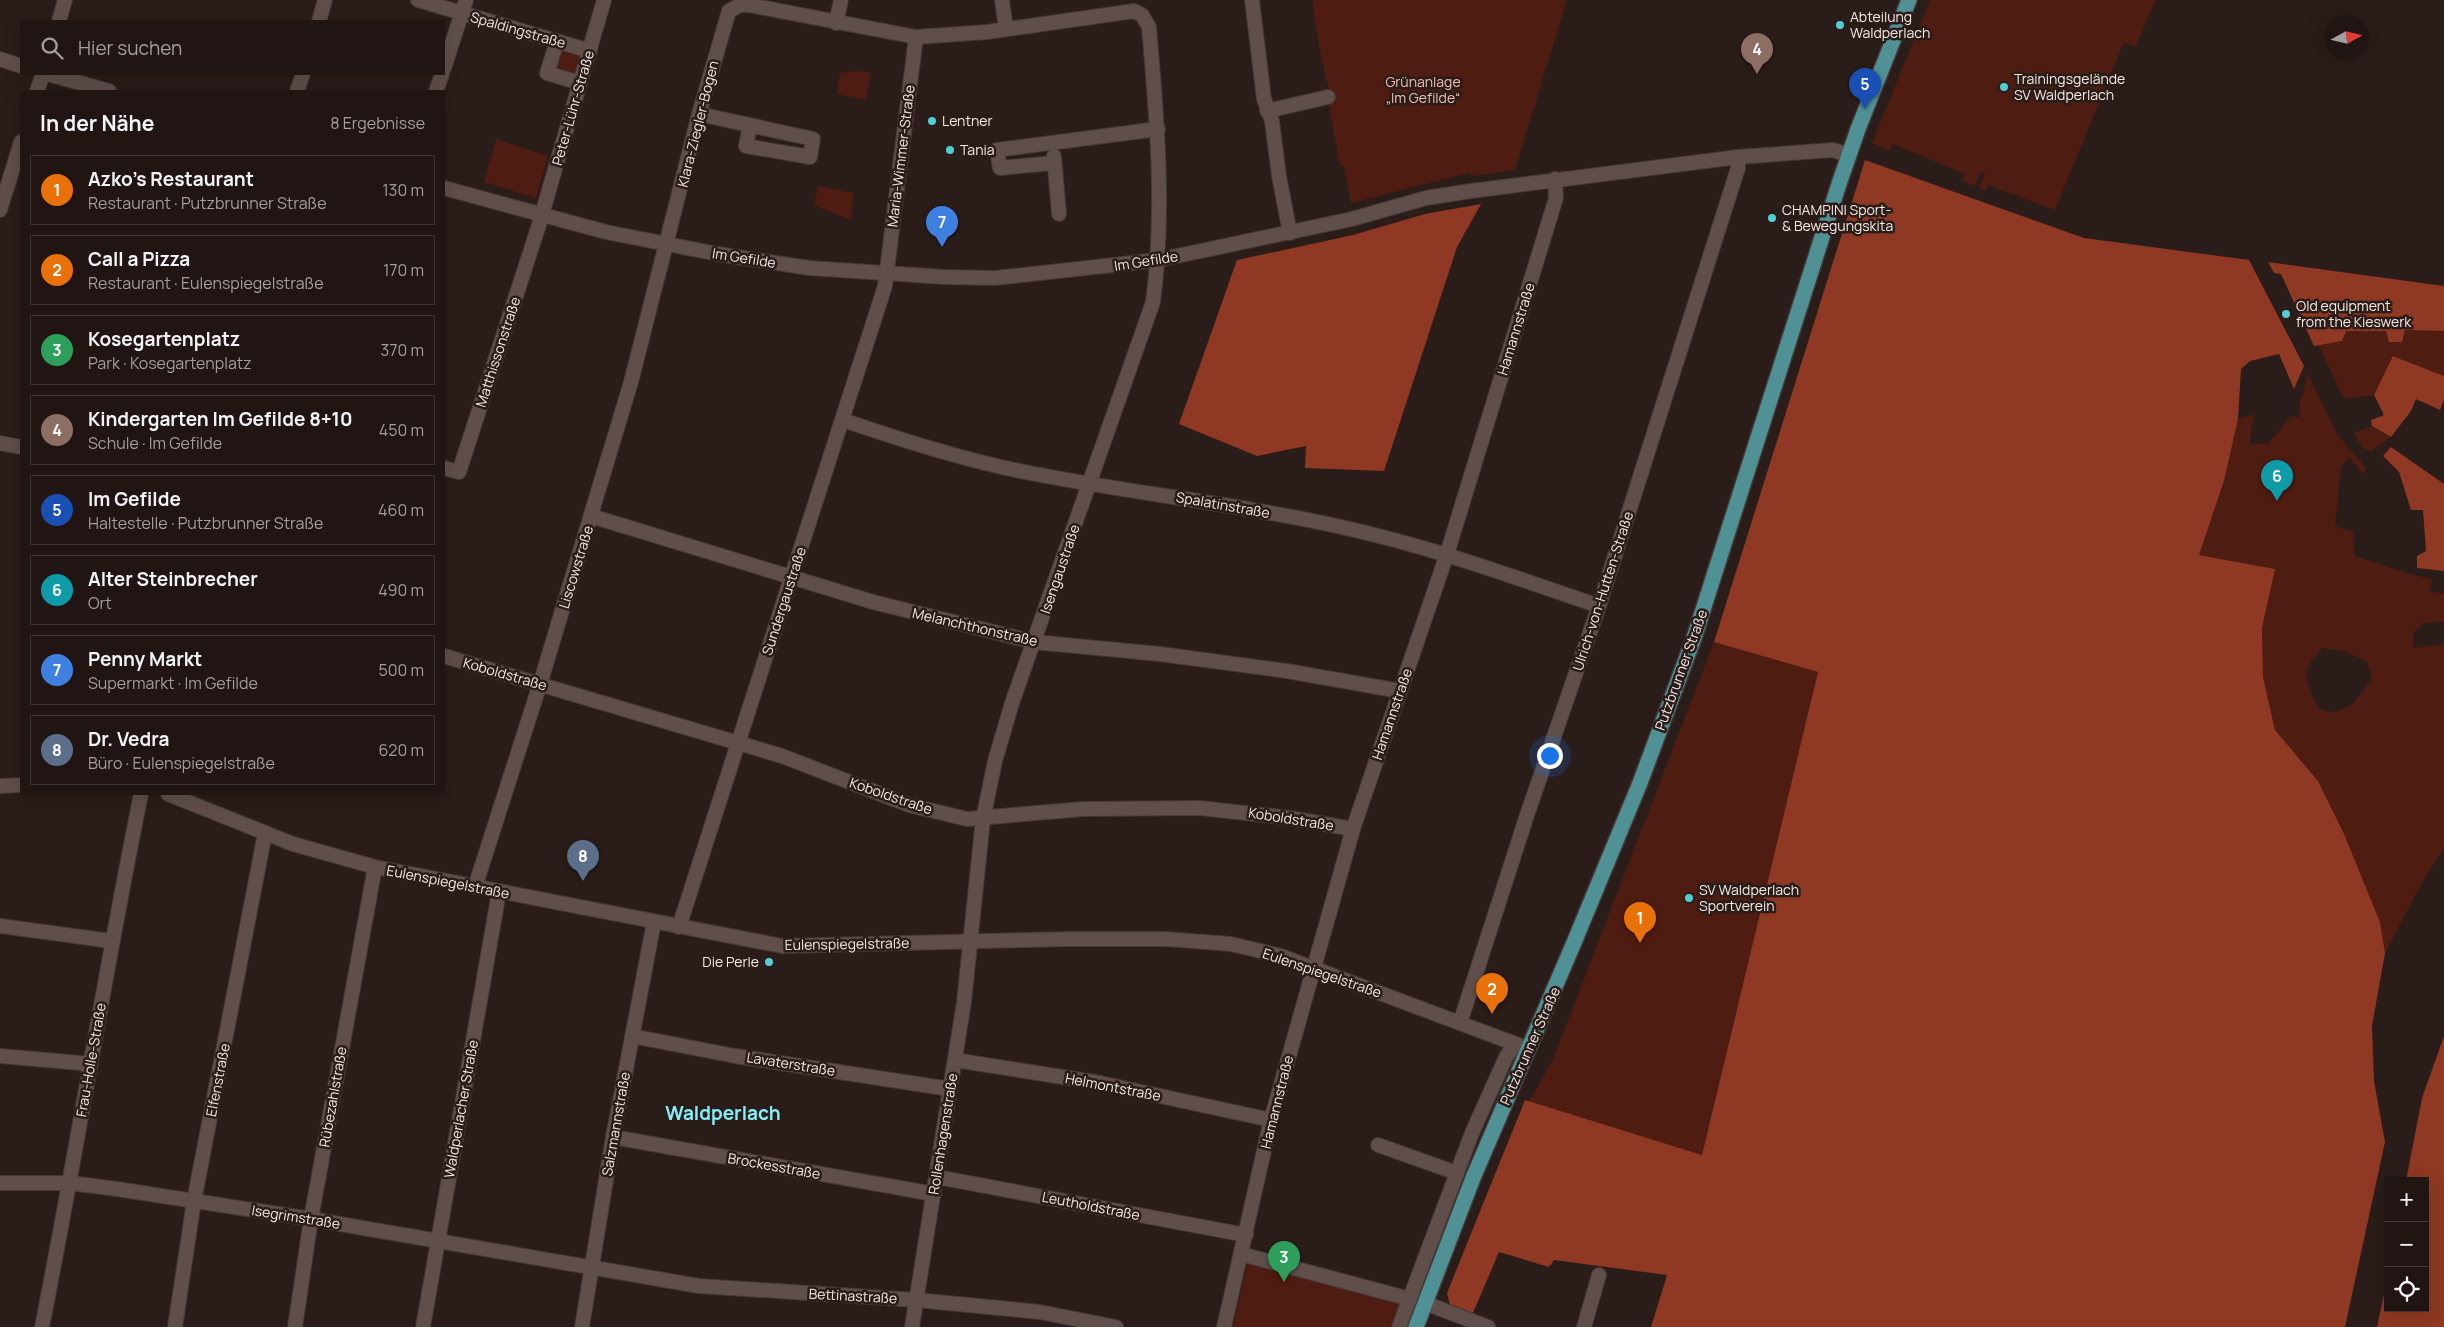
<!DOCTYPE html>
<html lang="de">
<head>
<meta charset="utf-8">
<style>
	:root { --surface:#201512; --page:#2d2220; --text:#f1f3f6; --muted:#a29f9f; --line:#3d3432; --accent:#52ccd5 }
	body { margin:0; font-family:Manrope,sans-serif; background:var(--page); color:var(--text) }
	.controls { position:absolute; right:15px; bottom:15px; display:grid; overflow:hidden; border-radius:0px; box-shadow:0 5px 20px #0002 }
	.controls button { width:45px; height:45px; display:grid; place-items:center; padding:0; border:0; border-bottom:1px solid var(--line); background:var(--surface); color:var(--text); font:25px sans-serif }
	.compass { position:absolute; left:2324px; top:15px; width:45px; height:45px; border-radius:50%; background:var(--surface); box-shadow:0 5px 20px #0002; rotate:82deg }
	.you { position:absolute; left:1549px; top:755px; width:18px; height:18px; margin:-12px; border:4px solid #fff; border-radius:50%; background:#1a73e8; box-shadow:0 0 0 8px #1a73e833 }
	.badge { display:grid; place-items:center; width:32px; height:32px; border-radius:50%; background:var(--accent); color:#fff; font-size:16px; font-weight:700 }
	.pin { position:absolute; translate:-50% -41px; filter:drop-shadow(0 1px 2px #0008) }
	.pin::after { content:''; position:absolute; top:26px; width:18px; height:15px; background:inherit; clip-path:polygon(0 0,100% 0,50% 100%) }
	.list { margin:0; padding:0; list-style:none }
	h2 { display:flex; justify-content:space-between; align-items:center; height:65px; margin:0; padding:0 20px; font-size:21px }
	h2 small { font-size:16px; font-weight:400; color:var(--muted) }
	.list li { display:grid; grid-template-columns:32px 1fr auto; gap:15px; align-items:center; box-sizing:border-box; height:70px; margin:0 10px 10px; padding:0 10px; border:1px solid var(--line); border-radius:0px }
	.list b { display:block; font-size:19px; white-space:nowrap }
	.list p { margin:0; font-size:16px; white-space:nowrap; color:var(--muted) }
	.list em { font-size:16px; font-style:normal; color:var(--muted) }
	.icon { flex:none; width:28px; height:28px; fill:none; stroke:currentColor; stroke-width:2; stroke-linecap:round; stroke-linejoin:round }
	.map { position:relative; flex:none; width:2444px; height:1327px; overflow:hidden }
	.search { position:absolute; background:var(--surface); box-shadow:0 5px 20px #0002; left:20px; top:20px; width:425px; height:55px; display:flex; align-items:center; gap:12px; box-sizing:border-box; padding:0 18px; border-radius:0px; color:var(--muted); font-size:19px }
	.panel { position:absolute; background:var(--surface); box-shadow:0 5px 20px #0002; left:20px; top:90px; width:425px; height:705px; border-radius:0px }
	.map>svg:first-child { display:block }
</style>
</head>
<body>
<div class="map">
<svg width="2444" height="1327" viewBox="0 0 2444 1327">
	<rect width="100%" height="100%" fill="#2a1c18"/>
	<g fill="#4e1c10" fill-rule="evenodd">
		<path d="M1312 0H1567L1515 170 1474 176 1468 173 1351 203 1344 166H1340L1328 101 1331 100 1319 47Z"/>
		<path d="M1930 0H2156L2135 47 2124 42 2055 210 1988 185 1986 191 1979 188 1985 174 1981 172 1974 186 1962 181 1965 174 1893 144 1890 151 1872 143Z"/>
		<path d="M563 51 573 52 581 57 576 73 556 67 558 58Z"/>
		<path d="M854 71 871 72 866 100 837 94 840 73Z"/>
		<path d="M496 139 548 156 536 198 484 182Z"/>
		<path d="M818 186 853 193 851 220 814 205Z"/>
		<path d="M2405 330 2444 331V376L2394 356 2374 395 2344 399 2318 344 2341 341 2345 331H2387L2389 342H2402Z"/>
		<path d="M2308 374 2337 434 2367 469 2363 474 2349 457 2341 467 2335 526 2353 532 2355 556 2406 573 2432 579 2430 591 2444 594V622L2423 623 2414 633 2413 648 2444 644V848L2423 881 2385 953 2380 922 2318 781 2275 730 2263 677 2262 628 2275 569 2199 555 2224 481 2238 419 2254 414 2249 445 2269 443 2291 416 2301 418 2299 406ZM2323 648 2346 652 2367 661 2372 678 2353 704 2334 713 2318 708C2306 679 2299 672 2323 648Z"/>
		<path d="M2372 426 2391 437 2371 451 2362 448 2354 433Z"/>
		<path d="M1714 642 1818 672 1702 1155 1529 1102 1553 1059Z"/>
		<path d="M1248 1262 1400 1303 1392 1327H1233Z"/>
	</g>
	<g fill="#8f3823">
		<path d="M1865 160 2084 238 2249 260 2304 366 2294 389 2279 354 2250 361 2241 369 2238 419 2224 481 2199 555 2275 569 2262 628 2263 677 2275 730 2318 781 2344 834 2380 922 2385 953 2372 1026 2374 1081 2385 1142 2345 1327H1651L1667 1275 1554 1260 1549 1267 1499 1252 1473 1313 1450 1305 1447 1293 1525 1100 1702 1155 1818 672 1714 642Z"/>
		<path d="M1481 204 1457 247 1384 471 1305 468 1306 446 1257 456 1179 424 1237 260 1353 235 1425 214Z"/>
		<path d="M2268 262 2444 286V331L2405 330 2402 342H2389L2386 331H2346L2342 341 2314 346 2281 274 2274 273Z"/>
		<path d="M2393 356 2444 376V399L2440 410 2416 399 2411 411 2391 437 2372 426 2371 420 2384 415 2374 395Z"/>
		<path d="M2391 447 2444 484V571L2417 568V556L2426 551 2423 510H2411L2399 472 2383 456Z"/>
		<path d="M2444 1036V1327H2377L2388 1275V1308H2425V1181H2406L2422 1098Z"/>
	</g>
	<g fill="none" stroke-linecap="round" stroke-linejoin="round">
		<g stroke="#443836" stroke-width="16">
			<g id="minor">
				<path d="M418 0 590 51"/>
				<path d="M1002 0 1006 29"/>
				<path d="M1252 0 1264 99 1272 121 1279 176 1290 233"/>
				<path d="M59 21 65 0"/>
				<path d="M319 21 325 0"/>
				<path d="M836 23 841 0"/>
				<path d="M557 42 547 73 580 83"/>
				<path d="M0 59 21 66"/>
				<path d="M444 68 466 0"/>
				<path d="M48 74 109 91"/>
				<path d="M37 91 43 74"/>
				<path d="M297 91 303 74"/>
				<path d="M436 91 442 74"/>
				<path d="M1267 111 1328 97"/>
				<path d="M699 114 813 139 810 157 746 146 750 125"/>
				<path d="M1054 156 1059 214"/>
				<path d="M1054 163 1000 168 997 150 1158 129"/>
				<path d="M444 188 606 232 718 254 809 268 945 277 995 278 1158 260 1352 219 1426 198 1471 191 1738 157 1833 150 1849 155"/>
				<path d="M0 210 21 142"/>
				<path d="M843 420C901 440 960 459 1020 471 1127 493 1235 503 1341 527 1429 546 1514 577 1599 606"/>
				<path d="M0 443 21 447"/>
				<path d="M444 468 459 472 538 228 604 0"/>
				<path d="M591 516 873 602 1034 642 1160 654 1287 671 1400 691"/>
				<path d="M444 656 782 756 909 805 967 819 1083 809 1200 808 1290 818 1353 829"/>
				<path d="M0 786 21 785"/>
				<path d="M168 794 293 844 375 867 782 946 1069 939H1166L1231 944 1281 956 1529 1049"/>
				<path d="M475 887 540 684 631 382 699 114 729 11 740 5H749L916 37 987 32 1134 11 1142 15 1149 27C1157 119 1165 210 1153 302L1012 703 995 761 983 819 964 1002 912 1327"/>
				<path d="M0 926 111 941"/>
				<path d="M679 927 885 286 916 37"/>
				<path d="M1460 1023 1527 815 1599 606 1738 168V157"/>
				<path d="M632 1036 735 1056 950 1089"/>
				<path d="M0 1056 91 1064"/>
				<path d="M955 1060 1100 1083 1271 1120"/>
				<path d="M613 1137 934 1194"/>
				<path d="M1378 1145 1457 1173"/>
				<path d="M937 1177 1246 1235"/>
				<path d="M0 1183H70L117 1189 311 1219 699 1286 917 1300 1040 1312 1116 1327"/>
				<path d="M1241 1254 1410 1299"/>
				<path d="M1425 1303 1488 1327"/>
				<path d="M42 1327C77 1150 105 971 141 794"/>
				<path d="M175 1327 194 1201 265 833"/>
				<path d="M295 1327 311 1219 375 867"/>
				<path d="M423 1327 499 892"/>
				<path d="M582 1327 613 1137 654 922"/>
				<path d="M1224 1327 1271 1120 1353 829 1447 554 1556 198 1555 179"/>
				<path d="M1399 1327 1472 1133 1506 1057 1515 1044"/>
				<path d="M1584 1327 1599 1275"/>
			</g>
		</g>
		<g stroke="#443836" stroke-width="18">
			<path id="major" d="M1416 1327 1473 1178 1573 945 1640 783 1694 638 1839 184 1858 129 1909 0"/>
		</g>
		<use href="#minor" stroke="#5f4e4a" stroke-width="14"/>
		<use href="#major" stroke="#4f9195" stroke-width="15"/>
	</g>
	<g fill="#52ccd5" stroke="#2a1c18" stroke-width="2">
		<circle cx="1840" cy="25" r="5"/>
		<circle cx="2004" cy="87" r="5"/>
		<circle cx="932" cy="121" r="5"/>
		<circle cx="950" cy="150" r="5"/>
		<circle cx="1772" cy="218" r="5"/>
		<circle cx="2286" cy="314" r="5"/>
		<circle cx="1689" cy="898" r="5"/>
		<circle cx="769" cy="962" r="5"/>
	</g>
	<g text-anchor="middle" stroke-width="5" stroke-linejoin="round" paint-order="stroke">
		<g font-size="14" fill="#f4e9e7" stroke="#2a1c18" text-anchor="start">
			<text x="1850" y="22">Abteilung<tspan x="1850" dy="16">Waldperlach</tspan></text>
			<text x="2014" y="84">Trainingsgelände<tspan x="2014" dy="16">SV Waldperlach</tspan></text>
			<text x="942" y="126">Lentner</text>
			<text x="960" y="155">Tania</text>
			<text x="1782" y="215">CHAMPINI Sport-<tspan x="1782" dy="16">&amp; Bewegungskita</tspan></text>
			<text x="2296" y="311">Old equipment<tspan x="2296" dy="16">from the Kieswerk</tspan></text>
			<text x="1699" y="895">SV Waldperlach<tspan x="1699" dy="16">Sportverein</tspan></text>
			<text x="759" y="967" text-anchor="end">Die Perle</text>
		</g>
		<g font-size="14" fill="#f4e9e7" stroke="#2a1c18">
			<text transform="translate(518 30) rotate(16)" y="5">Spaldingstraße</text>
			<text transform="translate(573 108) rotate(-74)" y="5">Peter-Lühr-Straße</text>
			<text transform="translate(698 124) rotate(-76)" y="5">Klara-Ziegler-Bogen</text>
			<text transform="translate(901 156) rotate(-83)" y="5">Maria-Wimmer-Straße</text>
			<text transform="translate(744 258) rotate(9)" y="5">Im Gefilde</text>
			<text transform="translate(1146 261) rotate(-9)" y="5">Im Gefilde</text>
			<text transform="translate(1516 329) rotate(-73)" y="5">Hamannstraße</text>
			<text transform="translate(498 352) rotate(-72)" y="5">Matthissonstraße</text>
			<text transform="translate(1223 505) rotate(10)" y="5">Spalatinstraße</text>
			<text transform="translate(576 567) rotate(-73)" y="5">Liscowstraße</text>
			<text transform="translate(1060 569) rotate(-71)" y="5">Isengaustraße</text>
			<text transform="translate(1603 591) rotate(-72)" y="5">Ulrich-von-Hutten-Straße</text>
			<text transform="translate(784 601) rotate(-72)" y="5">Sundergaustraße</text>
			<text transform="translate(975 627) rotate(13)" y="5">Melanchthonstraße</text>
			<text transform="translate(1681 670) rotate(-70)" y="5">Putzbrunner Straße</text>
			<text transform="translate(505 674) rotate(16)" y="5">Koboldstraße</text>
			<text transform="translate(1392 714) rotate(-71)" y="5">Hamannstraße</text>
			<text transform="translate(891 796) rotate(19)" y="5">Koboldstraße</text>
			<text transform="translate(1291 819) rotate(9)" y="5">Koboldstraße</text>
			<text transform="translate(448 882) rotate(11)" y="5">Eulenspiegelstraße</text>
			<text transform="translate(847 944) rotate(-1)" y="5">Eulenspiegelstraße</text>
			<text transform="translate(1322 973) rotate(19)" y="5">Eulenspiegelstraße</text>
			<text transform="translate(1530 1046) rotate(-66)" y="5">Putzbrunner Straße</text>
			<text transform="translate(91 1060) rotate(-80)" y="5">Frau-Holle-Straße</text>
			<text transform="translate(791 1064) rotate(9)" y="5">Lavaterstraße</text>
			<text transform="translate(218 1080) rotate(-79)" y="5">Elfenstraße</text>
			<text transform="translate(1113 1087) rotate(11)" y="5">Helmontstraße</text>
			<text transform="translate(333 1097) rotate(-80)" y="5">Rübezahlstraße</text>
			<text transform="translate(1277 1102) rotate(-76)" y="5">Hamannstraße</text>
			<text transform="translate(461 1109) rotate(-80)" y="5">Waldperlacher Straße</text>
			<text transform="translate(616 1124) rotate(-80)" y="5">Salzmannstraße</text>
			<text transform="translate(943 1134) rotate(-81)" y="5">Rollenhagenstraße</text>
			<text transform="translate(774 1166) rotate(10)" y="5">Brockesstraße</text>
			<text transform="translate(1091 1206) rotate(11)" y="5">Leutholdstraße</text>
			<text transform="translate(296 1217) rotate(9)" y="5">Isegrimstraße</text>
			<text transform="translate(853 1296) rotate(3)" y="5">Bettinastraße</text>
		</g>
		<g font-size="14" fill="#f1bfb2" stroke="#2a1c18">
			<text x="1423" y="87">Grünanlage<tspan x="1423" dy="16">„Im Gefilde“</tspan></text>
		</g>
		<g font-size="19" font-weight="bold" fill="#85f0f9" stroke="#2a1c18">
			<text x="723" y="1120">Waldperlach</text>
		</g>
	</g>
</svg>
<div class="controls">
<button>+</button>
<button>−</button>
<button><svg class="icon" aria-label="locate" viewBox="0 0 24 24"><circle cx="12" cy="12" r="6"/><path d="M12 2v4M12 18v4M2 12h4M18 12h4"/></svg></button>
</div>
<svg class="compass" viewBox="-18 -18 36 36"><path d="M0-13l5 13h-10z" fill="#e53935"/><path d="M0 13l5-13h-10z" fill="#a29f9f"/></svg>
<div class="you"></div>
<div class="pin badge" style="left:1640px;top:943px;background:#e8710a">1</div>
<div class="pin badge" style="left:1492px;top:1014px;background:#e8710a">2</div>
<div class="pin badge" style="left:1284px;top:1282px;background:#2e9e5b">3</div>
<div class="pin badge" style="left:1757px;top:74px;background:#8d6e63">4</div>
<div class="pin badge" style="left:1865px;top:109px;background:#1a4fb4">5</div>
<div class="pin badge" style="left:2277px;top:501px;background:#0f9aa8">6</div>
<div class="pin badge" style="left:942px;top:247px;background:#3f7fe0">7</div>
<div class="pin badge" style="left:583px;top:881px;background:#5c6f8a">8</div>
<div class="search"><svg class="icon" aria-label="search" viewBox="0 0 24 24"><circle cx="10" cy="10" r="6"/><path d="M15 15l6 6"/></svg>Hier suchen</div>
<section class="panel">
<h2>In der Nähe<small>8 Ergebnisse</small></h2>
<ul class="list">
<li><span class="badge" style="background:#e8710a">1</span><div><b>Azko's Restaurant</b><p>Restaurant · Putzbrunner Straße</p></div><em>130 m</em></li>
<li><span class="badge" style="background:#e8710a">2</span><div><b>Call a Pizza</b><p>Restaurant · Eulenspiegelstraße</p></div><em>170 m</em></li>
<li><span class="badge" style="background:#2e9e5b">3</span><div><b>Kosegartenplatz</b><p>Park · Kosegartenplatz</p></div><em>370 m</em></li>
<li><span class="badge" style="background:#8d6e63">4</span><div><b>Kindergarten Im Gefilde 8+10</b><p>Schule · Im Gefilde</p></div><em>450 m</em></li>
<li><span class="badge" style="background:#1a4fb4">5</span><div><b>Im Gefilde</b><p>Haltestelle · Putzbrunner Straße</p></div><em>460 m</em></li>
<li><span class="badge" style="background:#0f9aa8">6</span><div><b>Alter Steinbrecher</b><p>Ort</p></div><em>490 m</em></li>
<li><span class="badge" style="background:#3f7fe0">7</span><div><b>Penny Markt</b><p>Supermarkt · Im Gefilde</p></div><em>500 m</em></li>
<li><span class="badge" style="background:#5c6f8a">8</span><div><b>Dr. Vedra</b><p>Büro · Eulenspiegelstraße</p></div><em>620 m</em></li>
</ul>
</section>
</div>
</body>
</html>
